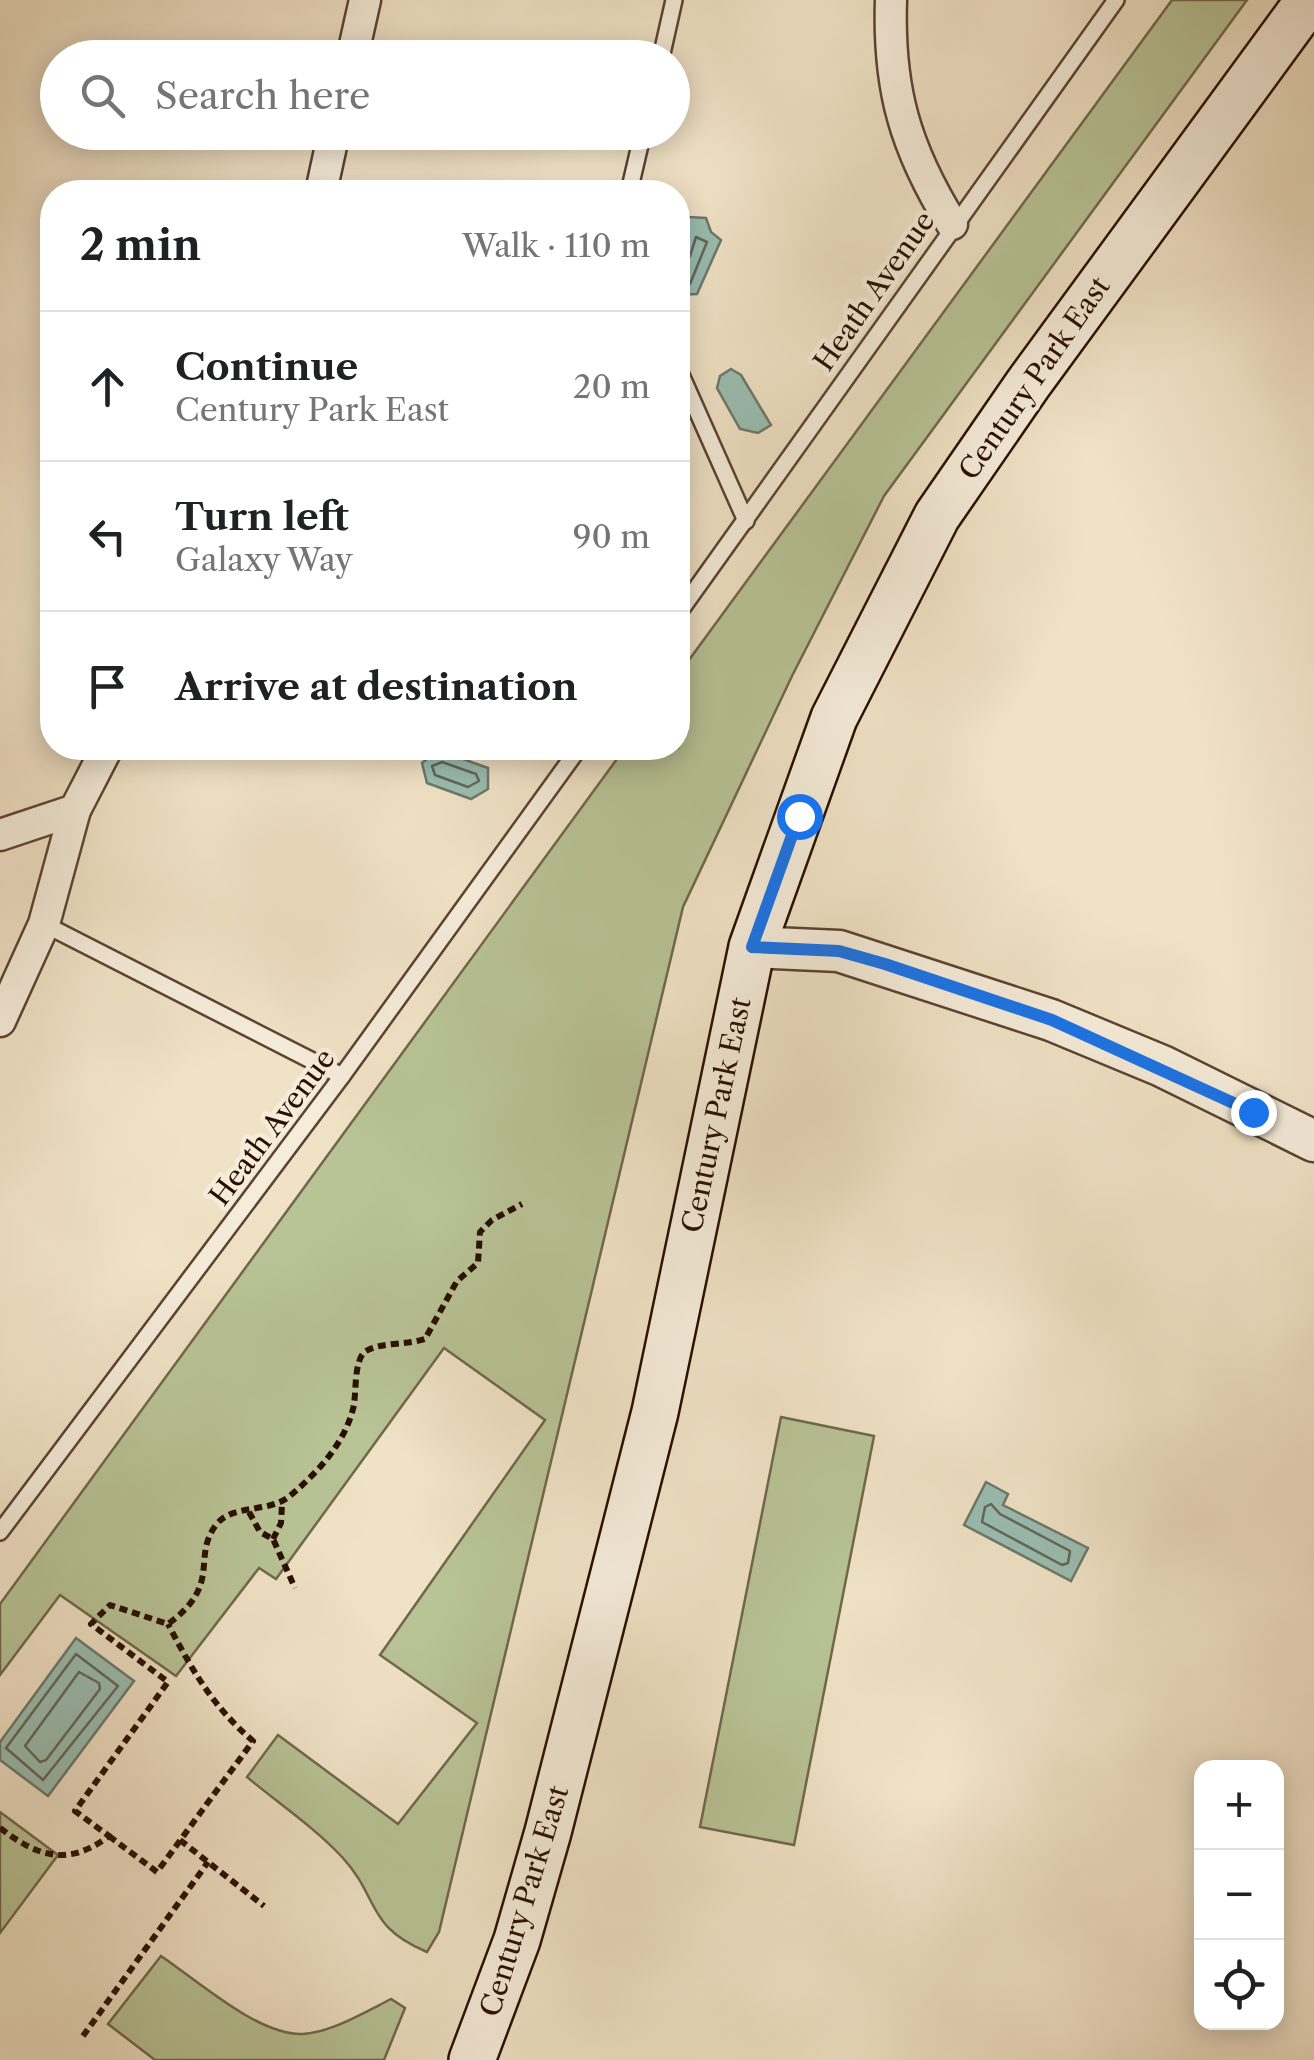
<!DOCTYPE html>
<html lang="en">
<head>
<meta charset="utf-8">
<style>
	:root { --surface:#fff; --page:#f2f2f2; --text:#202124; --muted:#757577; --line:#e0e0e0 }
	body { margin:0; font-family:"Libre Caslon Text",serif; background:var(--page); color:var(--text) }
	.controls { position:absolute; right:30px; bottom:30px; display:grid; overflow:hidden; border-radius:20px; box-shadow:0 5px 25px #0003 }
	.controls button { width:90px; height:90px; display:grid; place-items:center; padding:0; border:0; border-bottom:2px solid var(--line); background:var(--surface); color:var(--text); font:50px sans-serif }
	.stop { position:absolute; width:30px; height:30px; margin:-22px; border:8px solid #1a73e8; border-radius:50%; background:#fff }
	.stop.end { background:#1a73e8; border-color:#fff; box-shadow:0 2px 10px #0008 }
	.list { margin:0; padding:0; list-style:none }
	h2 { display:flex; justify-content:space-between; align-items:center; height:130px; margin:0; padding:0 40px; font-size:42px }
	h2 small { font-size:32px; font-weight:400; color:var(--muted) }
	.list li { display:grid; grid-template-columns:65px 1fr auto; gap:30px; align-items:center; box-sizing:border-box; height:150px; padding:0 40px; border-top:2px solid var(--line) }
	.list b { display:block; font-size:38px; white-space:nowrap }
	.list p { margin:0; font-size:32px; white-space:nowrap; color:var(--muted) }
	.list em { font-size:32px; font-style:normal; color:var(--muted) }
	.icon { flex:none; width:55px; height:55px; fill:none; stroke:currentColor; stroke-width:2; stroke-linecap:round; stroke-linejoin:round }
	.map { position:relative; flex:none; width:1314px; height:2060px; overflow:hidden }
	.search { position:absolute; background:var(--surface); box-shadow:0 5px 25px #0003; left:40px; top:40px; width:650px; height:110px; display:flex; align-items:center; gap:25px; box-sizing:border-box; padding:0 35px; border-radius:55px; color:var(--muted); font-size:38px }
	.panel { position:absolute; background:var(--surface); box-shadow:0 5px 25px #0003; left:40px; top:180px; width:650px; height:580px; border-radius:40px }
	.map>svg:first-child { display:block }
</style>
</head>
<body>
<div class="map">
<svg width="1314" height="2060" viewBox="0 0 1314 2060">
	<rect width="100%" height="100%" fill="#f0e2c6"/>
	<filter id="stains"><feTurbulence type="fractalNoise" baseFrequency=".002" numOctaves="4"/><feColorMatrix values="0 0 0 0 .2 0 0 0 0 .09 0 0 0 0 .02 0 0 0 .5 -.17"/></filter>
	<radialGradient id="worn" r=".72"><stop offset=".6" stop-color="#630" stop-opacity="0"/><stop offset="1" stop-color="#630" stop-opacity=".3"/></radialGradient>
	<g fill="#b8c396" stroke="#70684b" stroke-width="2.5">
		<path d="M1172 0H1247L884 496 792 676 683 907 439 1932 427 1952C365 1926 380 1898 342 1857 314 1827 278 1803 247 1777L278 1735 398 1824 477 1723 380 1655 545 1420 444 1348 276 1579 259 1568 176 1676 60 1595 0 1675V1604L625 748H678V675Z"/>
		<path d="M781 1417 874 1436 794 1845 700 1827Z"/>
		<path d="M0 1812 58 1855 0 1933Z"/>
		<path d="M161 1956C198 1981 259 2036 303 2034 332 2032 365 2012 391 1999L405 2008 384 2060H155L108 2024Z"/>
	</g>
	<g fill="#9abeb2" stroke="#6d786b" stroke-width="2.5">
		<path d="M688 217 706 218 711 232 721 240 697 294 678 295Z"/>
		<path d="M731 369 741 375 771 425 758 433 740 429 717 388 720 376Z"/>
		<path d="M438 750 488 768V789L471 799 427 783 422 763Z"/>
		<path d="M986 1482 1008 1494 1003 1505 1088 1548 1071 1581 964 1525Z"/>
		<path d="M76 1638 134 1681 48 1796 0 1760V1742Z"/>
	</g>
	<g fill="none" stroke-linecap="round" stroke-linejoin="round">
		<g stroke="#626659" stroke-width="2.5">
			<path d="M678 261 690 256 696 237 707 242 690 284 678 286"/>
			<path d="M442 762 476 774 479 781 468 787 435 775 432 766Z"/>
			<path d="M991 1504 1000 1514 1070 1551 1068 1563 1062 1565 982 1522 985 1507Z"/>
			<path d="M76 1654 118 1686 43 1780 6 1748Z"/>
			<path d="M79 1672 99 1683 100 1689 46 1760 40 1762 25 1746Z"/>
		</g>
		<g stroke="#5b4332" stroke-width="20">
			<g id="service">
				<path d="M661 58 674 0"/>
				<path d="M629 192 643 132"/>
				<path d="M678 368 746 521"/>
				<path d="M678 614 1116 0"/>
				<path d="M44 924 342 1076"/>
				<path d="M0 1532 342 1076 579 748"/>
			</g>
		</g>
		<g stroke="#5b4332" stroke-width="35">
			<g id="minor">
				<path d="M891 0C888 89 905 148 952 224"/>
				<path d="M352 58 365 0"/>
				<path d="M321 192 334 132"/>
				<path d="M0 835 75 810 107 748"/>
				<path d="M0 1021 44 924 75 810"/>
			</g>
		</g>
		<g stroke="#5b4332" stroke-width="45">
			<path id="tertiary" d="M752 947 839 951 1051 1020 1162 1066 1314 1141"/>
		</g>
		<g stroke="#290e00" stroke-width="50">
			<path id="secondary" d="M472 2060 517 1940 548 1832 624 1534 655 1412 752 947 834 718 937 516 1028 384 1309 0"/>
		</g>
		<g stroke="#290e00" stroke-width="6" stroke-dasharray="8 5" stroke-linecap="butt">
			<path d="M249 1512 260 1532 273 1539 295 1588"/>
			<path d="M273 1539 281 1523 282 1504"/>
			<path d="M0 1828C38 1857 68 1867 109 1836L75 1811 168 1682 91 1624 110 1605 168 1624C223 1584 191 1558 216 1525 232 1503 270 1514 291 1495 318 1472 344 1444 353 1409 357 1395 353 1359 366 1351 381 1342 408 1345 425 1339L457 1281 478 1263 480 1232 492 1220 522 1204"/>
			<path d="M109 1836 157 1872 253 1741C213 1707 192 1670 168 1624"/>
			<path d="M180 1840 264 1906"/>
			<path d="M83 2036 208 1862"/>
		</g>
		<use href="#service" stroke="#f5ecda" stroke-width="15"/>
		<use href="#minor" stroke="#f5ecda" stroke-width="30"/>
		<use href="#tertiary" stroke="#f5ecda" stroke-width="40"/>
		<use href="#secondary" stroke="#f5ecda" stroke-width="45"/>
	</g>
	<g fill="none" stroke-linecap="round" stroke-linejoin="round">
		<path stroke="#1a73e8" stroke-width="12" d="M799 816 752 947 839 951 885 964 1052 1020 1253 1112"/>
	</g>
	<g text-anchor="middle" stroke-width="9" stroke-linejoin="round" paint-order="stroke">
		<g font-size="28" fill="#290e00" stroke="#f5ecda">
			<text transform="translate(874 291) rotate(-55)" y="10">Heath Avenue</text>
			<text transform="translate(1034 378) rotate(-55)" y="10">Century Park East</text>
			<text transform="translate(716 1115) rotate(-78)" y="10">Century Park East</text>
			<text transform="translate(272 1127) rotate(-53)" y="10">Heath Avenue</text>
			<text transform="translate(524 1901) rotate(-73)" y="10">Century Park East</text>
		</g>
	</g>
	<rect width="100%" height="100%" filter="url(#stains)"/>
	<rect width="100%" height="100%" fill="url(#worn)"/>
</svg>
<div class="controls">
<button>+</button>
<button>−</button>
<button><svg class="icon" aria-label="locate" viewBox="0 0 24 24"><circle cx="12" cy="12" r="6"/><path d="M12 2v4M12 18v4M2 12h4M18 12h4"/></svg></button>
</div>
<div class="stop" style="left:799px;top:816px"></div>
<div class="stop end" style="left:1253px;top:1112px"></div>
<div class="search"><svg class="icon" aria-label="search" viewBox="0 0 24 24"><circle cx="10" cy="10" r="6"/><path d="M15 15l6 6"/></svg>Search here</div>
<section class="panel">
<h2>2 min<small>Walk · 110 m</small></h2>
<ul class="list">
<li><svg class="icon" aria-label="ahead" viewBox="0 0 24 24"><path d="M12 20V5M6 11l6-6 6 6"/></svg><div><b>Continue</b><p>Century Park East</p></div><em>20 m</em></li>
<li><svg class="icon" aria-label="left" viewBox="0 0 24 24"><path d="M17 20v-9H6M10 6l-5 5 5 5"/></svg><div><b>Turn left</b><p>Galaxy Way</p></div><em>90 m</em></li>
<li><svg class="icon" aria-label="arrive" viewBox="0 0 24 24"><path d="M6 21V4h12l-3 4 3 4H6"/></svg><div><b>Arrive at destination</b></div></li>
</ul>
</section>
</div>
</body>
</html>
